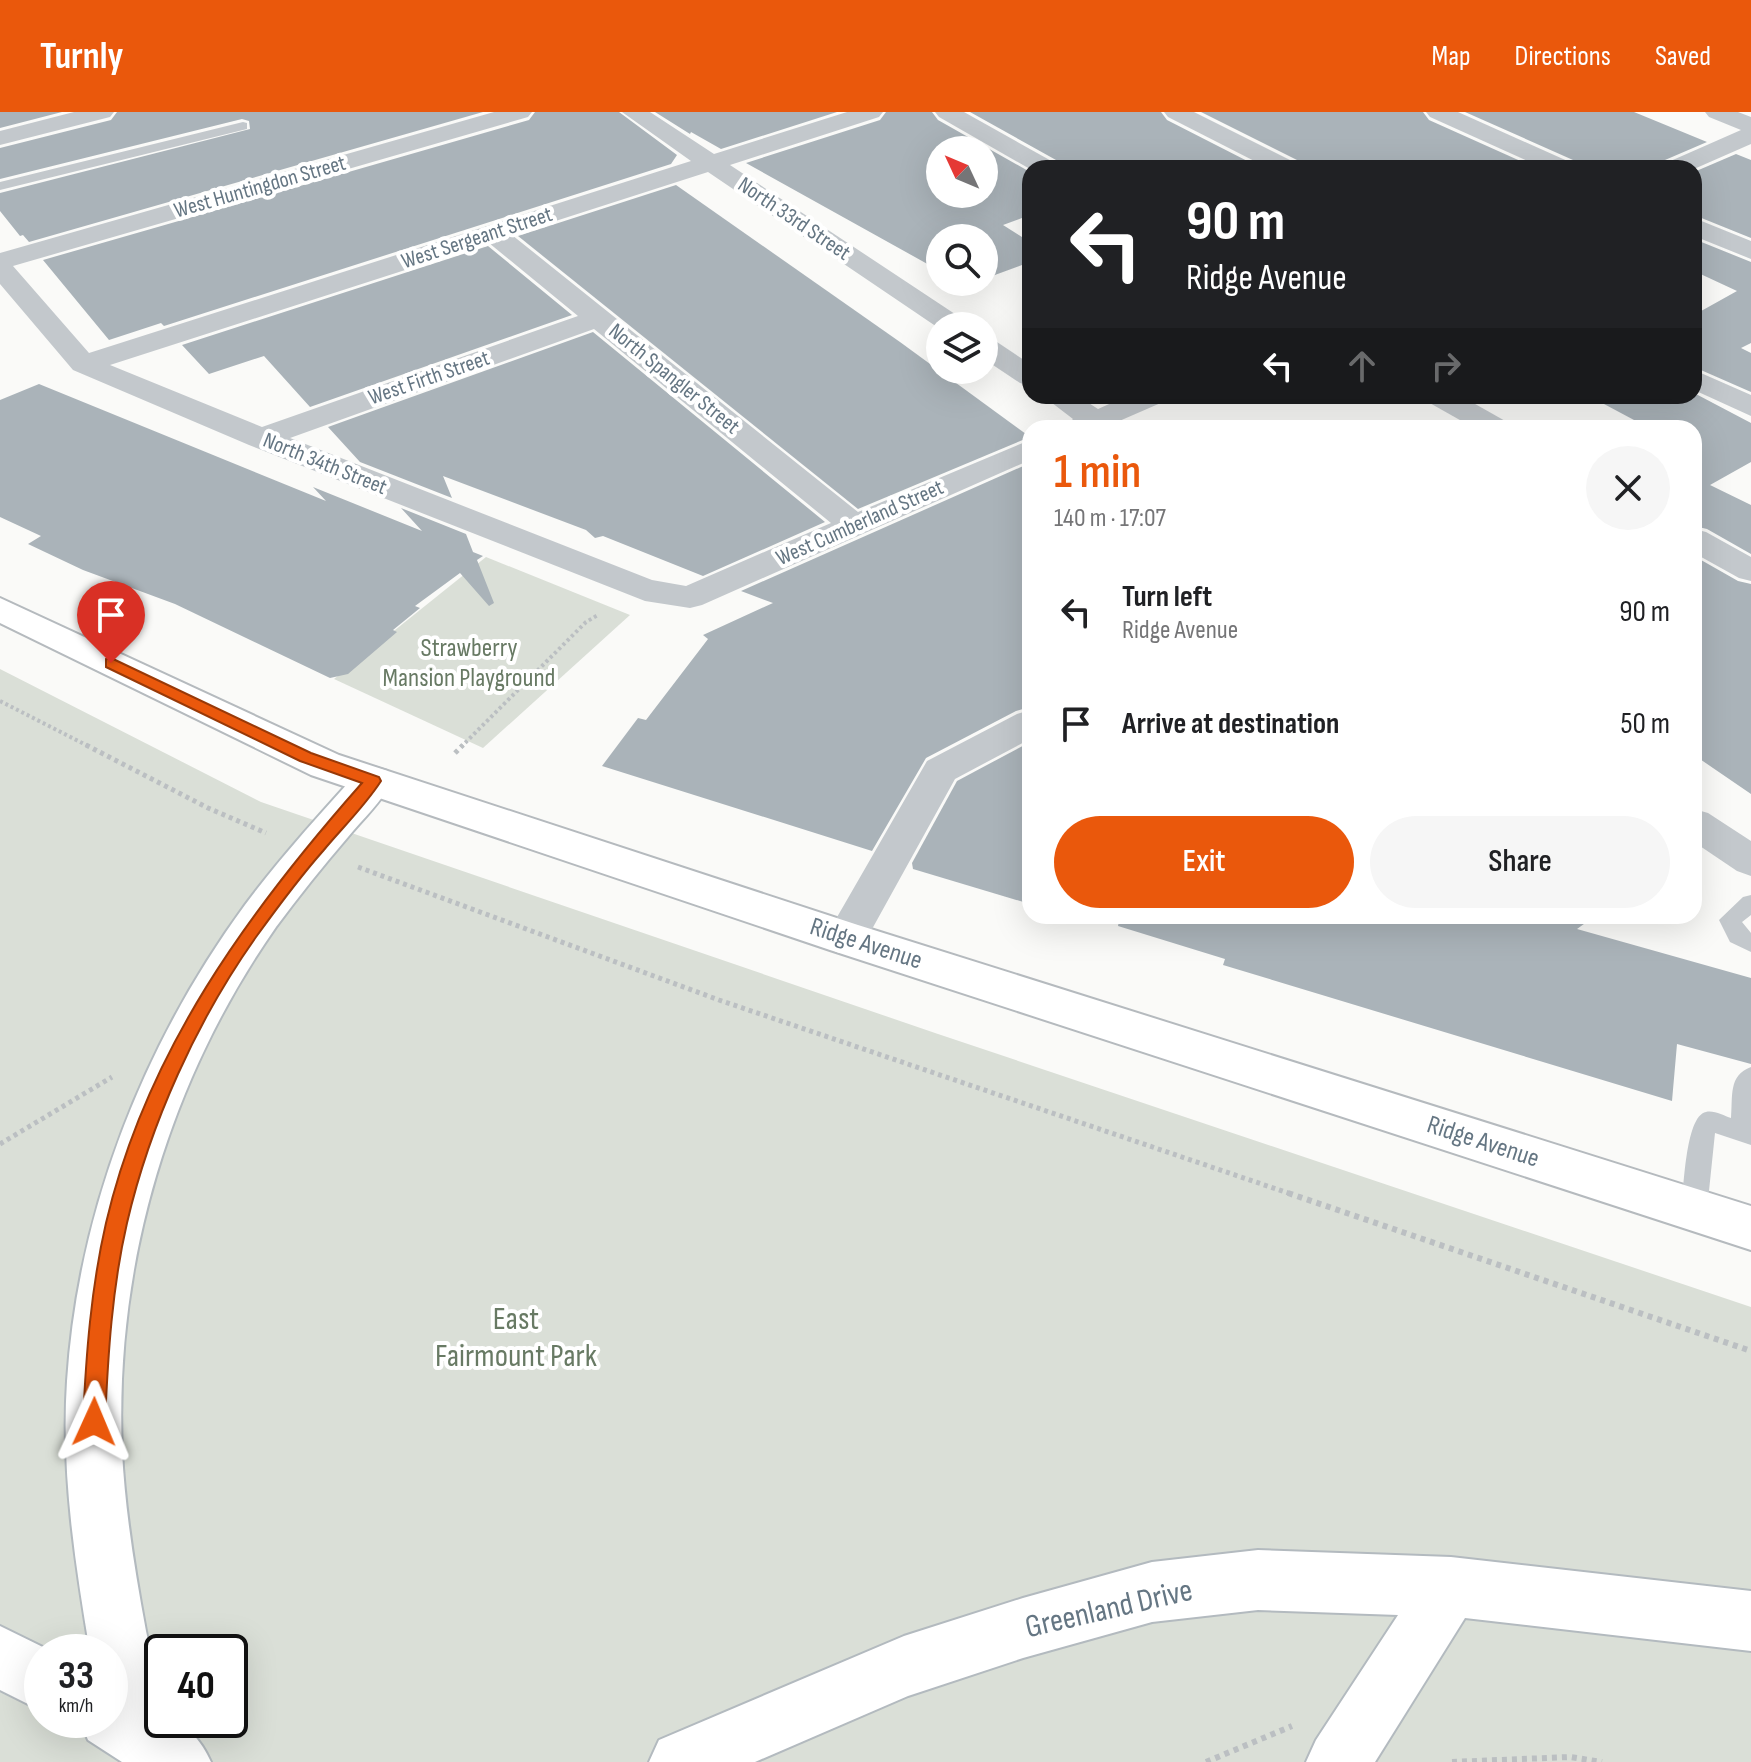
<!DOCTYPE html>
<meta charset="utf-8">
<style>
body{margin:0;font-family:"Sofia Sans Condensed",sans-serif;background:#f6f6f6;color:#202124;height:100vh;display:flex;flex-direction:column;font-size:30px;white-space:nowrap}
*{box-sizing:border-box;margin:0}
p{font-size:26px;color:#757577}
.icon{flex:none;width:44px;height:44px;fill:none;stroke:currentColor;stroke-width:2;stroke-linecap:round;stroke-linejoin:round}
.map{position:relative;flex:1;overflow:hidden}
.panel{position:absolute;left:1022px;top:308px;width:680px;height:504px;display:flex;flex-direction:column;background:#fff;border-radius:24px;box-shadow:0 8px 32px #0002}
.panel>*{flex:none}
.guide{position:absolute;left:1022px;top:48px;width:680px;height:244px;border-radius:24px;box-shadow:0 8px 32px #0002;background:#202124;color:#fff;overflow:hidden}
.needle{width:52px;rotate:314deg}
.fabs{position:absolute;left:926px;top:24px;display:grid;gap:16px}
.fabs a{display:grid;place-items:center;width:72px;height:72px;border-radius:50%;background:#fff;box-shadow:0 8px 32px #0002;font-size:40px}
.speed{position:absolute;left:24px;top:1522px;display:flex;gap:16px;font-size:40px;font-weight:700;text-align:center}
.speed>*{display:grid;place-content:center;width:104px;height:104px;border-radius:50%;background:#fff;box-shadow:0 8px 32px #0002;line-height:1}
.speed small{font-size:20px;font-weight:400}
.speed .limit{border:4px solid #111;border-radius:12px;background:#fff;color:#111}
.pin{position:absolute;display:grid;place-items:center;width:68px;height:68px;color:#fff;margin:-82px -34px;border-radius:50% 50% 50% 0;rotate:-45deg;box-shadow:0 0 8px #0007}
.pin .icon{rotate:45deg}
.me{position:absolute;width:88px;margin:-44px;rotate:1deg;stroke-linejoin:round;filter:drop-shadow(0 0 6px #0008)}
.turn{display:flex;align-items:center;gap:28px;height:168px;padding:0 32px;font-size:36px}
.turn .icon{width:104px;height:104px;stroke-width:2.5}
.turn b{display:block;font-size:56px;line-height:68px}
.lanes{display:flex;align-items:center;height:76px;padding:0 32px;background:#0003;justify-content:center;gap:40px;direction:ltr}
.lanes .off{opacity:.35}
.round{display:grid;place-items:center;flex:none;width:84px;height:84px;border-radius:42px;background:#f6f6f6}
.head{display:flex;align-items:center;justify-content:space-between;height:136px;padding:0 32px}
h1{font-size:48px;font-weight:600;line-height:60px;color:#ea580c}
.primary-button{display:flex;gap:16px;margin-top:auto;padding:16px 32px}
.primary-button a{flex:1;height:92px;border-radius:48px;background:#ea580c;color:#fff;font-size:32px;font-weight:600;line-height:92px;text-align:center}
.primary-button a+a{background:#f6f6f6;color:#202124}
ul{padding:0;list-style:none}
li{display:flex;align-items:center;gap:24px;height:112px;padding:0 32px}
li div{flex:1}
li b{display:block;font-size:30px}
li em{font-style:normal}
header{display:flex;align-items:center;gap:48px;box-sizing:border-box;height:112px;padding:0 40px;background:#ea580c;color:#fff}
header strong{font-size:38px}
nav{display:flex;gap:44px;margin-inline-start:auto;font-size:28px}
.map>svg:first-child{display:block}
</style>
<header>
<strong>Turnly</strong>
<nav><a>Map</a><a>Directions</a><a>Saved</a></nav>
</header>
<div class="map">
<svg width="1751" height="1650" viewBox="0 0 1751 1650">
<rect width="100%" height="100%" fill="#fafaf8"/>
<g fill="#dadfd7" fill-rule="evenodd">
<path d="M486,445L630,503L483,636L334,567Z"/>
<path d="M0,557L261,690L938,922L1751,1195V1650H0ZM42,1540H110V1608H42ZM162,1540H230V1608H162Z"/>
</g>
<g fill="#aab3b9" fill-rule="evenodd">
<path d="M0,0H62L0,16Z"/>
<path d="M117,0H483L29,130L23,123L20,124L0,99V81L250,17L249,9L242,7L0,67V36L111,8Z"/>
<path d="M535,0H619L677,43L671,52L164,214L161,211L109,228L43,148L529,8Z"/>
<path d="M655,0H837L721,37L691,20L690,22Z"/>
<path d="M886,0H932L938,8L1030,60V103L1003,113L1030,130V150L984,167V126H940V159L746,51L880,8ZM940,38H984V82H940Z"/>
<path d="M970,0H1161L1167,8L1261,56H1061L1056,48Z"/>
<path d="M1201,0H1423L1429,8L1536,56H1302L1297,48Z"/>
<path d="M1465,0H1634L1707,30L1665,48L1660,56H1578L1573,48Z"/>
<path d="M1736,42L1751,48V126L1694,103V60Z"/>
<path d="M676,73L900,230L1030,325L858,397L518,124Z"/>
<path d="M1694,127L1751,150V231L1741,236L1751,241V280L1694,255V203L1737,179L1694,159Z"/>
<path d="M488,134L572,203L310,295L264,244L209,262L182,233Z"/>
<path d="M593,220L825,410L703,464L603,424L595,426L586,418L443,364L452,386L360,350L328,315Z"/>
<path d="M39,272L326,389L313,375L422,419L401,396L466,422L473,440L483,444L477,448L494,491L489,494L460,461L415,494L420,496L393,518L397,520L348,562L330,566L175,492L83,458L28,432L41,424L0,405V288Z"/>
<path d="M1694,281L1751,311V350L1710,373L1751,393V442L1707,417L1694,414V316H1649L1589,284H1694Z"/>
<path d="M1030,351V595L1016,599L926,646L872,739L602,654L638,606L646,608L708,527L703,523L773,491L741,479Z"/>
<path d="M1694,444L1738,469L1751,472V682L1694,643Z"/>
<path d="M1030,630V792L913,757L912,751L957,669Z"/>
<path d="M1120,804H1595L1577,817L1751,866V952L1677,932L1672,989L1223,853L1225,847L1118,814Z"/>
</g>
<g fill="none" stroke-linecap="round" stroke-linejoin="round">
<g stroke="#b3babf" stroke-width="4">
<g id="secondary">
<path d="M373,655L387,659L393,669C381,690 363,707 348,725C323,754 299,784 276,815C169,968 114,1153 122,1339C125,1399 135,1460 146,1519C152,1548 162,1579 162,1608C186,1608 202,1630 211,1650H122L88,1628L80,1608H110V1540H90C75,1451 61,1360 67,1269C78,1098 144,931 245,793C280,746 320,702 359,659Z"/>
<path d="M1258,1438L1451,1445L1751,1479V1539L1465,1506L1375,1650H1306L1316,1628L1398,1503L1258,1498L1152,1510L1023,1546L908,1584L755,1650H649L659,1628L904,1524L1023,1486L1152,1450Z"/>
<path d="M0,1514L53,1540H42V1599L0,1578Z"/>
</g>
</g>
<g stroke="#b5babe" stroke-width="4">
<path id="primary" d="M0,486L339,643L858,813L1751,1094V1138L830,838L311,663L0,511Z"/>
</g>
<g stroke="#bbbfc2" stroke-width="4" stroke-dasharray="3 3" stroke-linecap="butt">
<path d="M0,589L90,635"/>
<path d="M461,635L586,510L598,503"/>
</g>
<g stroke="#bbbfc2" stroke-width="5" stroke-dasharray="4 4" stroke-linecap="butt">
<path d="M86,633L208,696L266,721"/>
<path d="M455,641L463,633"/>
<path d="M358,755L719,888L1294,1083"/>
<path d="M0,1032L112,965"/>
</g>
<g stroke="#bbbfc2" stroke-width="6" stroke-dasharray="5 5" stroke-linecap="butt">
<path d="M1288,1081L1751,1239"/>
<path d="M1206,1650L1292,1614"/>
<path d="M1452,1650L1570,1645L1602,1650"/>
</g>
<g fill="#c3c8cc" fill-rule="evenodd">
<path d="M243,10L247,11V17L0,78V70Z"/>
<path d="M1751,783V803L1742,810L1751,821V840L1730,830L1719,808L1743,785Z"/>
<path d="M1751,955V1033L1715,1021L1707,1098L1703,1106L1694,1109L1685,1106L1681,1098C1684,1079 1685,1004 1706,1000C1714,998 1724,1004 1731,1006C1733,985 1728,963 1751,955Z"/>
</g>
<g fill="#c3c8cc" fill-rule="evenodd">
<path d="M74,0H114L110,5L0,33V19Z"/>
<path d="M494,0H532L528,5L13,154L89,241L691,49L622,0H650L714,42L847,0H883L879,5L730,53L964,208L968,214H940V217L708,60L512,123L858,400L1030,328V348L702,493L690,496L645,489L249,333L73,258L0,172V141ZM489,131L578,204L262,315L110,253ZM594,217L831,411L686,474L652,468L290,326Z"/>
<path d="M935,0H964L1055,51L1058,56L1030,57L939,5Z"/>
<path d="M1164,0H1194L1296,51L1299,56H1268L1168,5Z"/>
<path d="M1426,0H1458L1572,51L1575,56H1543L1430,5Z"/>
<path d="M1705,0H1738L1751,5V32L1694,57L1663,56L1666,51L1741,18L1709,5Z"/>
<path d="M1694,106L1751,129V147L1694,124Z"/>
<path d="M984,225L994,228L1030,252V274L1020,271L984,247Z"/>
<path d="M1694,258L1751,283V304L1694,278Z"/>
<path d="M1043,284H1078L1098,297L1127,284H1167L1163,290L1117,310L1121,316H1064L1073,307Z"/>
<path d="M1424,284H1461L1507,310L1511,316H1474L1428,290Z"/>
<path d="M1694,417L1706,420L1751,445V469L1739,466L1694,441Z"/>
<path d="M1030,598V627L955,667L861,837L846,842L831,837L825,826L927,649L1017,602Z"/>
<path d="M1694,697L1708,701L1751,729V764L1737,759L1694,730Z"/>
</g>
<use href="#secondary" fill="#fff" fill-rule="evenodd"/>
<use href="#primary" fill="#fff" fill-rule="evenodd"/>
</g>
<path fill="#ea580c" stroke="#983908" stroke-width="2" d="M111,546L311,641L379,665L381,669C365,694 342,716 323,739C299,766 277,796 256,825C197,908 150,1012 127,1111C112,1176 108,1243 105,1310L102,1317L94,1321L86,1317L83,1310C86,1243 91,1176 106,1111C146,940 247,801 362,671L300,649L106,555V547Z"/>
<g text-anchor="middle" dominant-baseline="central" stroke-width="8" stroke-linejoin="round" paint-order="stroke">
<g font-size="22" fill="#657683" stroke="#fff">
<text transform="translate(260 75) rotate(-16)">West Huntingdon Street</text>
<text transform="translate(794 107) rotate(34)">North 33rd Street</text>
<text transform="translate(477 126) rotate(-18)">West Sergeant Street</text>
<text transform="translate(429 266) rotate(-19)">West Firth Street</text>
<text transform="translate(674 267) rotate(39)">North Spangler Street</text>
<text transform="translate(325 352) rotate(22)">North 34th Street</text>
<text transform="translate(860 411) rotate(-24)">West Cumberland Street</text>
</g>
<g font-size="26" fill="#687a64" stroke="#fff">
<text x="469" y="536">Strawberry<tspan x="469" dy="30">Mansion Playground</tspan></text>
</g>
<g font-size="26" fill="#657683" stroke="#fff">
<text transform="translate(866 832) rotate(18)">Ridge Avenue</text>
<text transform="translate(1483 1030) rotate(18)">Ridge Avenue</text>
</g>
<g font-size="32" fill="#687a64" stroke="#fff">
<text x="516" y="1207">East<tspan x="516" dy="37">Fairmount Park</tspan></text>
</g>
<g font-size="32" fill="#657683" stroke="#fff">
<text transform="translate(1109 1497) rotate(-13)">Greenland Drive</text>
</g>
</g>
</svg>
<div class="fabs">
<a><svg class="needle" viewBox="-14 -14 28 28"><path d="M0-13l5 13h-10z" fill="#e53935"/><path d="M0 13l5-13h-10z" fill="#757577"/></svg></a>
<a><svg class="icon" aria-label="search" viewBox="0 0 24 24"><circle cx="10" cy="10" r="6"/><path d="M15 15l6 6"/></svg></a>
<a><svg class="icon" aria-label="layers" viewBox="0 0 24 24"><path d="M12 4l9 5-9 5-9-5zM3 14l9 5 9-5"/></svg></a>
</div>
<div class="speed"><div>33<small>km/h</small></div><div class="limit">40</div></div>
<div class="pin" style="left:111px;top:551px;background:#d93025"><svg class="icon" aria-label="arrive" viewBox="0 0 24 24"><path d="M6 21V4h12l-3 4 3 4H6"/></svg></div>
<svg class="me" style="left:94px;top:1310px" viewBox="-20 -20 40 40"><path d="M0-17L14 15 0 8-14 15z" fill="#ea580c" stroke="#fff" stroke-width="4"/></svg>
<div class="guide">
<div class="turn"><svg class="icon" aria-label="left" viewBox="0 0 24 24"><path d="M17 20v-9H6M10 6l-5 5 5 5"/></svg><div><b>90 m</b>Ridge Avenue</div></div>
<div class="lanes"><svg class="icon" aria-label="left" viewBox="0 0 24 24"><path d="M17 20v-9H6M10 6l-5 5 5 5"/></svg><svg class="icon off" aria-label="ahead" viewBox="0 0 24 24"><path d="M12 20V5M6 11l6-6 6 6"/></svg><svg class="icon off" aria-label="right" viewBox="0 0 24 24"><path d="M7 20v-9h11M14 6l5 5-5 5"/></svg></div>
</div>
<section class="panel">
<div class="head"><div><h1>1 min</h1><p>140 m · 17:07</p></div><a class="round"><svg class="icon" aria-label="close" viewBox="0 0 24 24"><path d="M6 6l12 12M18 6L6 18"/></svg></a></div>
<ul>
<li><svg class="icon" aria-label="left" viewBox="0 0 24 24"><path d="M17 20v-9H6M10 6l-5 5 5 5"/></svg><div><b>Turn left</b><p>Ridge Avenue</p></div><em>90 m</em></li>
<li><svg class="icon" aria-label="arrive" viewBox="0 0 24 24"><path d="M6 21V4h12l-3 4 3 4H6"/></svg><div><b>Arrive at destination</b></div><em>50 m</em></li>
</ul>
<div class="primary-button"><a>Exit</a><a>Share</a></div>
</section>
</div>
